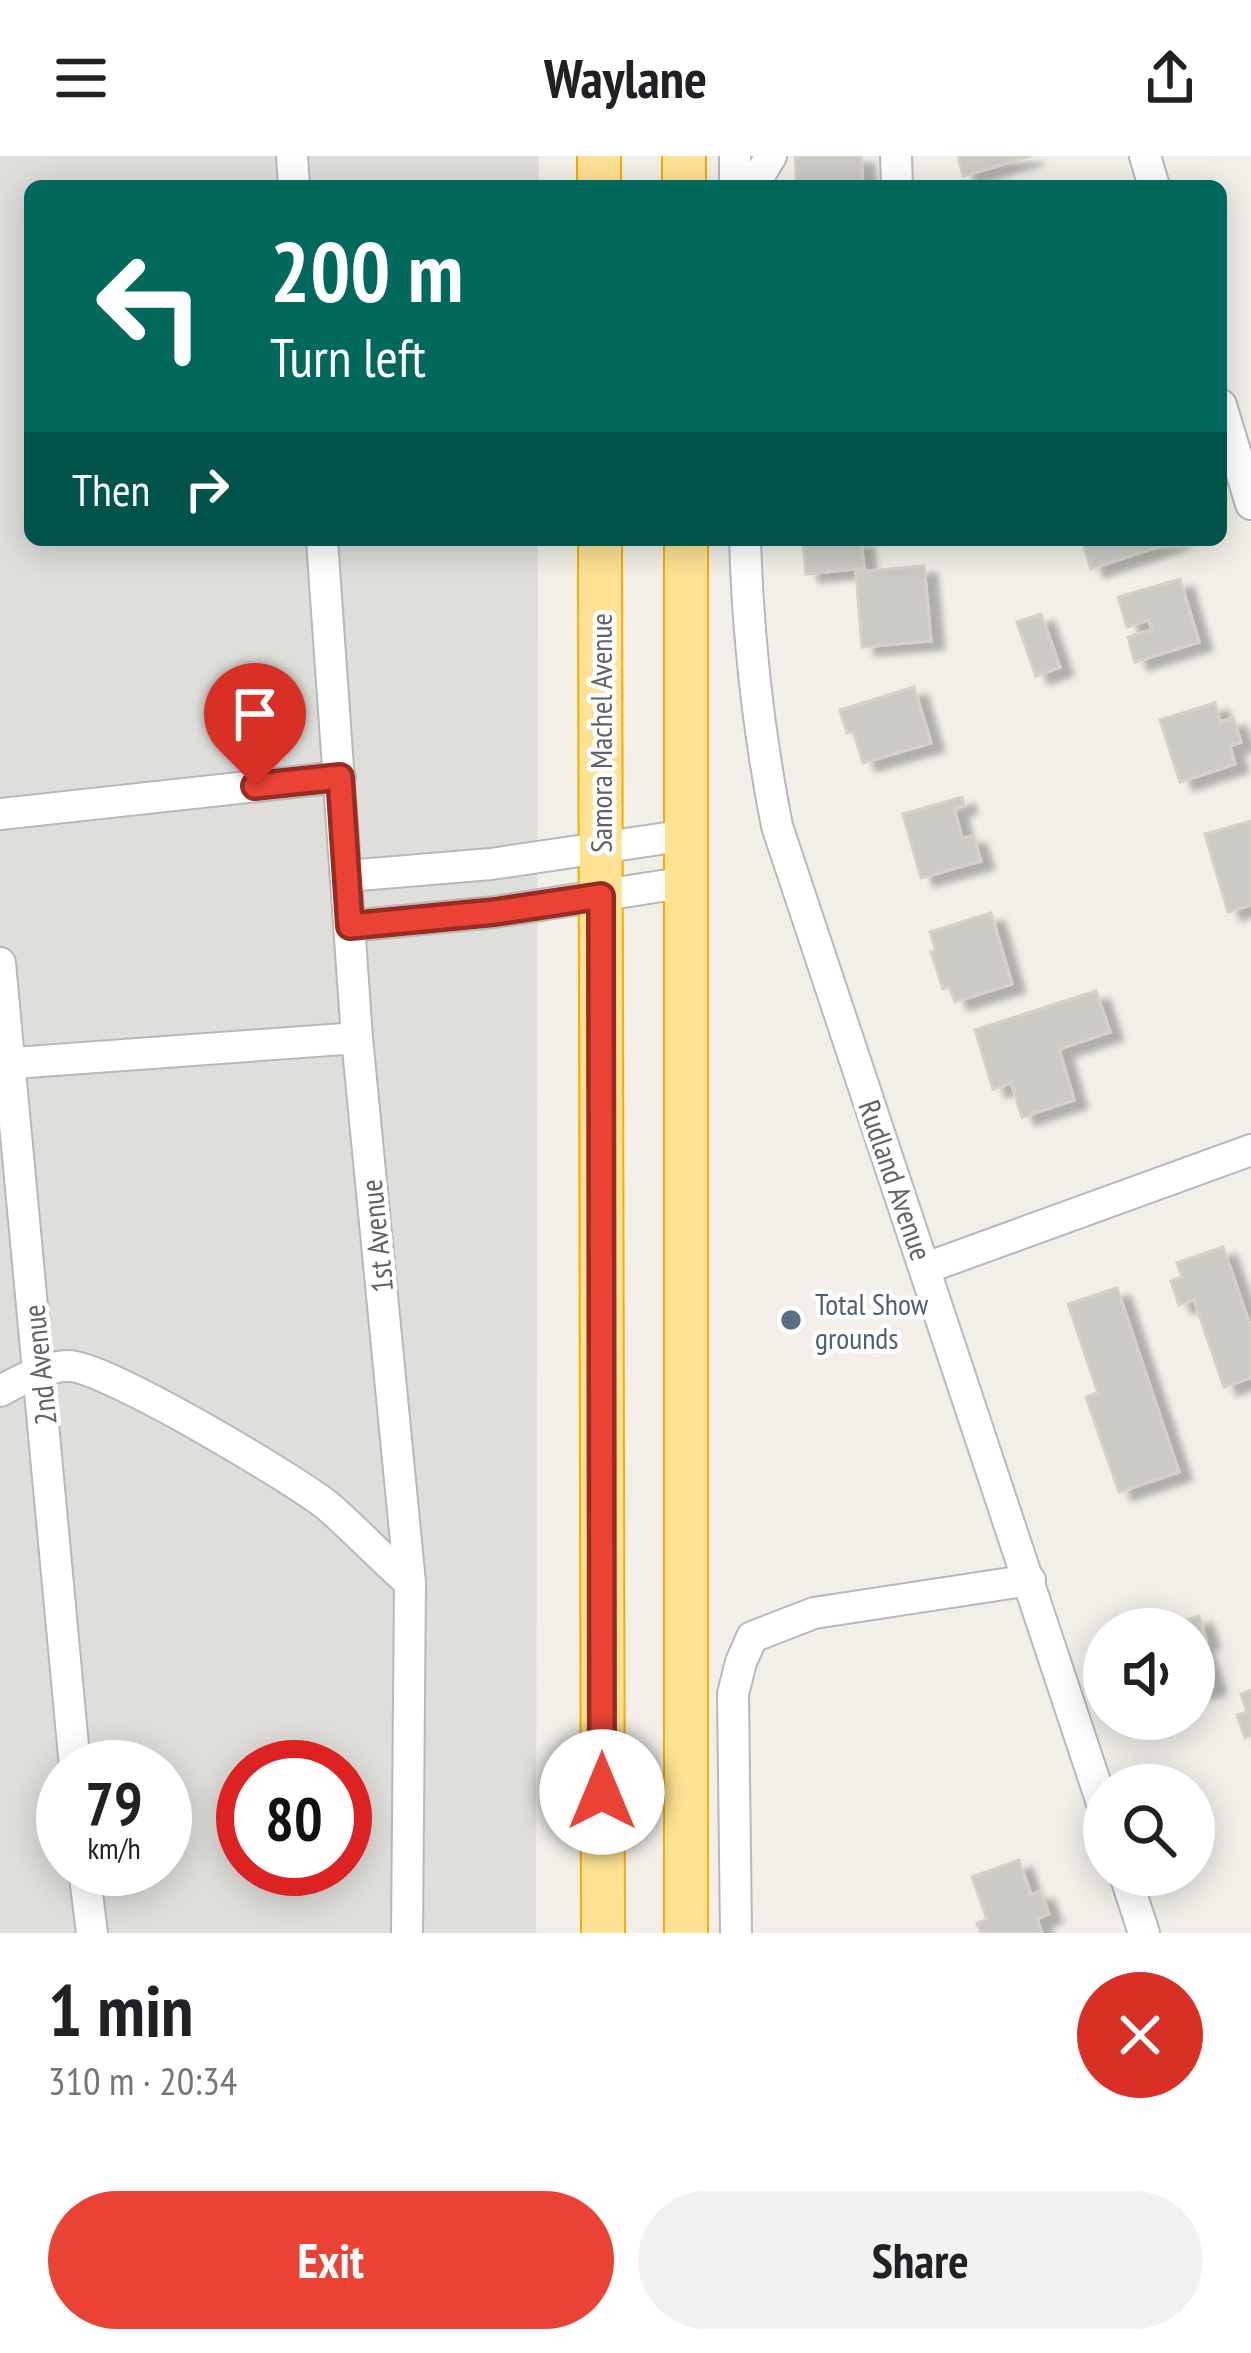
<!DOCTYPE html>
<meta charset="utf-8">
<style>
body{margin:0;font-family:"PT Sans Narrow",sans-serif;background:#f2f2f2;color:#202124;height:100vh;display:flex;flex-direction:column;font-size:45px;white-space:nowrap}
*{box-sizing:border-box;margin:0}
p{font-size:39px;color:#757577}
.icon{flex:none;width:66px;height:66px;fill:none;stroke:currentColor;stroke-width:2;stroke-linecap:round;stroke-linejoin:round}
.map{position:relative;height:1777px;overflow:hidden}
.drawer{display:flex;flex-direction:column;background:#fff;flex:1}
.drawer>*{flex:none}
.banner{position:absolute;left:24px;top:24px;width:1203px;height:366px;border-radius:18px;box-shadow:0 6px 30px #0003;background:#00695c;color:#fff;overflow:hidden}
.controls{position:absolute;left:1083px;top:1452px;display:grid;gap:24px}
.controls a{display:grid;place-items:center;width:132px;height:132px;border-radius:50%;background:#fff;box-shadow:0 6px 30px #0003;font-size:60px}
.speed{position:absolute;left:36px;top:1584px;display:flex;gap:24px;font-size:60px;font-weight:700;text-align:center}
.speed>*{display:grid;place-content:center;width:156px;height:156px;border-radius:50%;background:#fff;box-shadow:0 6px 30px #0003;line-height:1}
.speed small{font-size:30px;font-weight:400}
.speed .limit{border:18px solid #d22;background:#fff;color:#111}
.pin{position:absolute;display:grid;place-items:center;width:102px;height:102px;color:#fff;margin:-123px -51px;border-radius:50% 50% 50% 0;rotate:-45deg;box-shadow:0 0 12px #0007}
.pin .icon{rotate:45deg}
.me{position:absolute;width:132px;margin:-66px;rotate:0deg;stroke-linejoin:round;filter:drop-shadow(0 0 9px #0008)}
.turn{display:flex;align-items:center;gap:42px;height:252px;padding:0 48px;font-size:54px}
.turn .icon{width:156px;height:156px;stroke-width:2.5}
.turn b{display:block;font-size:84px;line-height:102px}
.then{display:flex;align-items:center;height:114px;padding:0 48px;background:#0003;gap:24px;font-size:45px}
.round{display:grid;place-items:center;flex:none;width:126px;height:126px;border-radius:63px;background:#f2f2f2}
.summary{display:flex;align-items:center;justify-content:space-between;height:204px;padding:0 48px}
h1{font-size:72px;font-weight:700;line-height:90px}
.cta{display:flex;gap:24px;margin-top:auto;padding:24px 48px}
.cta a{flex:1;height:138px;border-radius:72px;background:#ea4335;color:#fff;font-size:48px;font-weight:700;line-height:138px;text-align:center}
.cta a+a{background:#f2f2f2;color:#202124}
header{display:flex;justify-content:space-between;align-items:center;height:156px;padding:0 48px;background:#fff;font-size:54px;font-weight:700}
.map>svg:first-child{display:block}
</style>
<header><svg class="icon" aria-label="menu" viewBox="0 0 24 24"><path d="M4 6h16M4 12h16M4 18h16"/></svg>Waylane<svg class="icon" aria-label="share" viewBox="0 0 24 24"><path d="M12 15V3M7 8l5-5 5 5M5 13v7h14v-7"/></svg></header>
<div class="map">
<svg width="1251" height="1777" viewBox="0 0 1251 1777">
<defs>
<filter id="shadow"><feDropShadow dx="13" dy="8" stdDeviation="3" flood-color="#0004"/></filter>
</defs>
<rect width="100%" height="100%" fill="#f1efe8"/>
<path fill="#e0deda" fill-rule="evenodd" d="M0,0H539V30H30V384H538L536,1777H0ZM63,1611H165V1713H63ZM243,1611H345V1713H243Z"/>
<g fill="#cccac5" stroke="#d6d1c6" stroke-width="3" filter="url(#shadow)">
<path d="M795,0H861L863,30H797Z"/>
<path d="M958,0H1031L963,20Z"/>
<path d="M803,384H861L864,412L806,418Z"/>
<path d="M1082,384H1178L1091,413Z"/>
<path d="M924,410L931,485L862,491L856,416Z"/>
<path d="M1180,423L1199,486L1135,506L1128,481L1152,474L1149,464L1127,471L1118,441Z"/>
<path d="M1041,458L1060,511L1036,520L1017,466Z"/>
<path d="M914,531L931,587L863,607L853,575L847,577L840,554Z"/>
<path d="M1215,547L1220,566L1233,562L1241,586L1230,590L1235,608L1180,626L1160,564Z"/>
<path d="M962,641L964,649L954,652L962,682L973,680L981,705L921,722L903,658Z"/>
<path d="M1251,665V749L1228,756L1205,678Z"/>
<path d="M991,757L1012,828L955,846L950,831L943,833L931,796L936,795L930,776Z"/>
<path d="M1096,835L1110,876L1059,893L1074,944L1022,961L1011,927L993,933L975,874Z"/>
<path d="M1223,1091L1251,1172V1222L1224,1231L1194,1144L1179,1149L1171,1125L1182,1121L1177,1107Z"/>
<path d="M1117,1132L1179,1316L1119,1336L1086,1241L1098,1237L1068,1148Z"/>
<path d="M1199,1460L1206,1484L1199,1486L1213,1530L1194,1536V1473L1164,1472Z"/>
<path d="M1251,1534V1579L1245,1582L1237,1559L1247,1556L1241,1538Z"/>
<path d="M1019,1704L1031,1739L1040,1735L1049,1758L1037,1763L1042,1777H981L977,1767L987,1763L972,1721Z"/>
</g>
<g fill="none" stroke-linecap="round" stroke-linejoin="round">
<g stroke="#b5b8bc" stroke-width="34">
<g id="minor">
<path d="M292,0L294,30"/>
<path d="M735,0V30"/>
<path d="M896,0L897,30"/>
<path d="M1145,0L1154,30"/>
<path d="M753,30L771,0"/>
<path d="M1221,249L1251,348"/>
<path d="M322,384L357,882L410,1427L407,1777"/>
<path d="M745,384C748,481 758,574 777,670L1104,1653"/>
<path d="M0,658L340,621"/>
<path d="M347,720L491,708L687,679"/>
<path d="M350,770L495,756L687,726"/>
<path d="M0,807L75,1611"/>
<path d="M0,908L357,882"/>
<path d="M926,1112L1251,994"/>
<path d="M0,1235C22,1224 43,1210 69,1210C105,1210 296,1324 329,1351C357,1376 383,1403 410,1427"/>
<path d="M84,1713L92,1777"/>
<path d="M1125,1719L1144,1777"/>
<path d="M736,1777L733,1538L741,1506L752,1481L814,1457L1030,1424"/>
</g>
</g>
<g stroke="#f9ab00" stroke-width="46">
<g id="highway">
<path d="M599,0V30"/>
<path d="M684,0V30"/>
<path d="M600,384L603,1777"/>
<path d="M686,384V1777"/>
</g>
</g>
<use href="#minor" stroke="#fff" stroke-width="30"/>
<use href="#highway" stroke="#fde293" stroke-width="42"/>
</g>
<g fill="none" stroke-linecap="round" stroke-linejoin="round">
<g stroke="#982c22" stroke-width="30">
<path id="route" d="M255,630L340,621L350,770L495,756L601,740L602,1636"/>
</g>
<use href="#route" stroke="#ea4335" stroke-width="21"/>
</g>
<circle fill="#5c6f8a" stroke="#fff" stroke-width="4.5" cx="791" cy="1164" r="12"/>
<g text-anchor="middle" dominant-baseline="central" stroke-width="9" stroke-linejoin="round" paint-order="stroke">
<g font-size="30" fill="#5f6368" stroke="#fff">
<text transform="translate(600 577) rotate(-90)">Samora Machel Avenue</text>
<text transform="translate(896 1024) rotate(71)">Rudland Avenue</text>
<text transform="translate(376 1080) rotate(-96)">1st Avenue</text>
<text transform="translate(39 1209) rotate(-96)">2nd Avenue</text>
</g>
<g font-size="30" fill="#4e5e75" stroke="#fff" text-anchor="start">
<text x="815" y="1147">Total Show<tspan x="815" dy="34">grounds</tspan></text>
</g>
</g>
</svg>
<div class="controls">
<a><svg class="icon" aria-label="sound" viewBox="0 0 24 24"><path d="M4 9h4l5-4v14l-5-4H4zM17 9q2 3 0 6"/></svg></a>
<a><svg class="icon" aria-label="search" viewBox="0 0 24 24"><circle cx="10" cy="10" r="6"/><path d="M15 15l6 6"/></svg></a>
</div>
<div class="speed"><div>79<small>km/h</small></div><div class="limit">80</div></div>
<div class="pin" style="left:255px;top:630px;background:#d93025"><svg class="icon" aria-label="arrive" viewBox="0 0 24 24"><path d="M6 21V4h12l-3 4 3 4H6"/></svg></div>
<svg class="me" style="left:602px;top:1636px" viewBox="-20 -20 40 40"><circle r="19" fill="#fff"/><path d="M0-13L10 11 0 6-10 11z" fill="#ea4335"/></svg>
<div class="banner">
<div class="turn"><svg class="icon" aria-label="left" viewBox="0 0 24 24"><path d="M17 20v-9H6M10 6l-5 5 5 5"/></svg><div><b>200 m</b>Turn left</div></div>
<div class="then">Then<svg class="icon" aria-label="right" viewBox="0 0 24 24"><path d="M7 20v-9h11M14 6l5 5-5 5"/></svg></div>
</div>
</div>
<section class="drawer">
<div class="summary"><div><h1>1 min</h1><p>310 m · 20:34</p></div><a class="round" style="background:#d93025;color:#fff"><svg class="icon" aria-label="close" viewBox="0 0 24 24"><path d="M6 6l12 12M18 6L6 18"/></svg></a></div>
<div class="cta"><a>Exit</a><a>Share</a></div>
</section>
